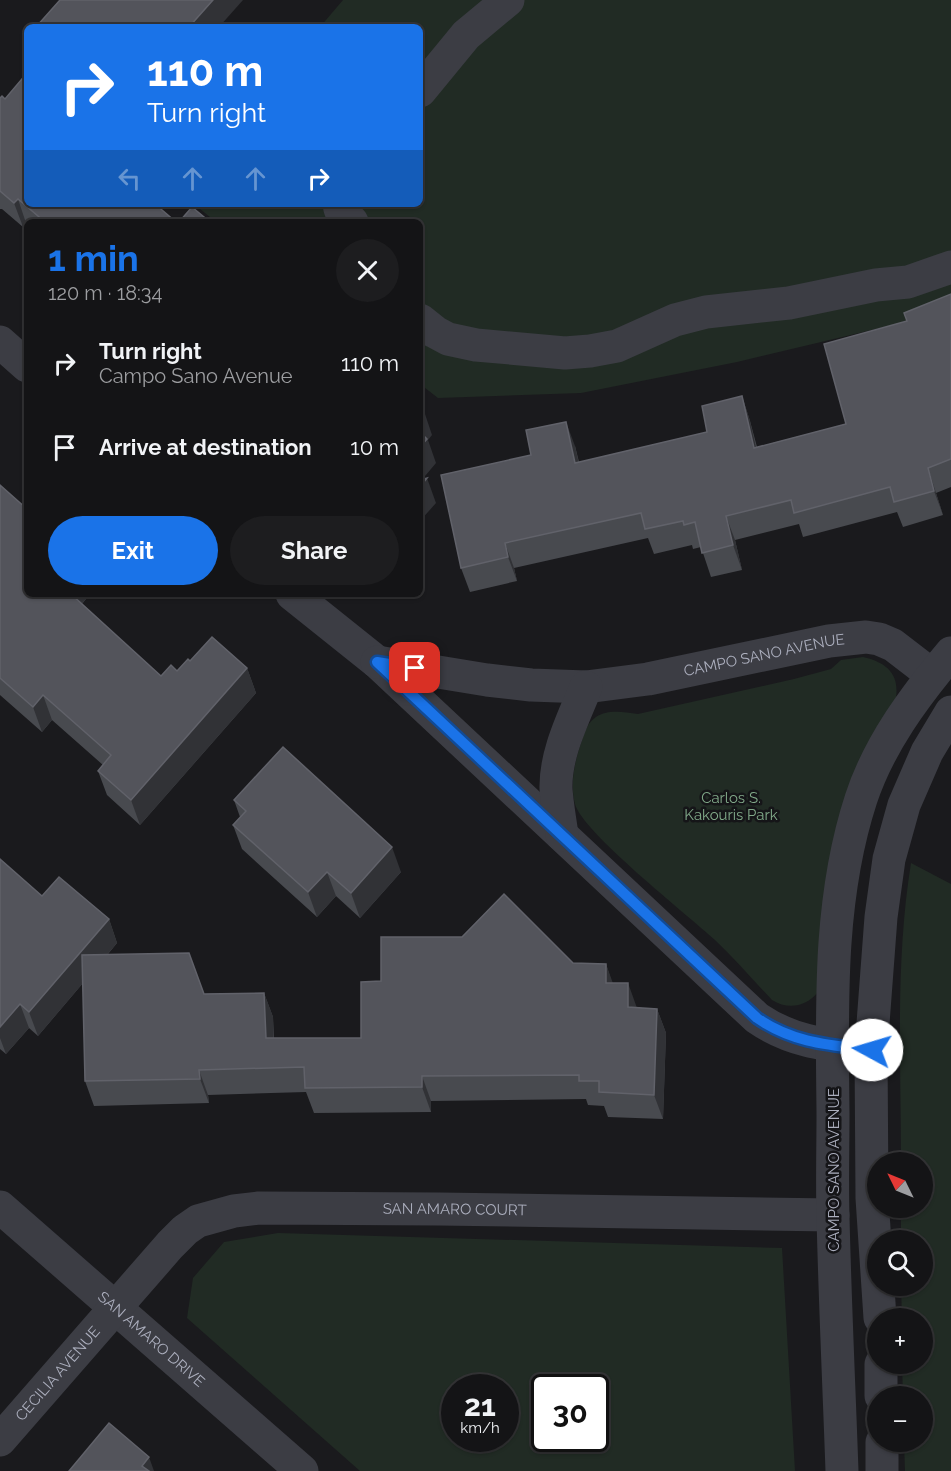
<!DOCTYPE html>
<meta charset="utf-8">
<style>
body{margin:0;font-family:Raleway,sans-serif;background:#1d1d1f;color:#f1f3f6;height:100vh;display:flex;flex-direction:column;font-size:22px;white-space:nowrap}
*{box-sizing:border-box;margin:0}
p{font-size:20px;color:#9d9ea1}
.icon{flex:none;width:33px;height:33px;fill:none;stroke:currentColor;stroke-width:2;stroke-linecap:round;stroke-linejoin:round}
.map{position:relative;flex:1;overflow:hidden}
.drawer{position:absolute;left:24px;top:219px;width:399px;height:378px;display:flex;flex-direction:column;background:#141416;border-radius:9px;box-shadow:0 2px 4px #0004,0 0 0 2px #333335}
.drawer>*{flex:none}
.hud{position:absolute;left:24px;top:24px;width:399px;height:183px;border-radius:9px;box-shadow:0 2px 4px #0004,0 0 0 2px #333335;background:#1a73e8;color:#fff;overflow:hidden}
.needle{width:39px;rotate:313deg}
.buttons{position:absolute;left:867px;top:1152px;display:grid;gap:12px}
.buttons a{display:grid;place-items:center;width:66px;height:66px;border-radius:50%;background:#141416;box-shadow:0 2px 4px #0004,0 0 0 2px #333335;font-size:30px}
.speed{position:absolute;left:441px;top:1374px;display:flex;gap:12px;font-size:30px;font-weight:700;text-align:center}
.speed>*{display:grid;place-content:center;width:78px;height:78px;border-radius:50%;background:#141416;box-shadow:0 2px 4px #0004,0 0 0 2px #333335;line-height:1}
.speed small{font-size:15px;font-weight:400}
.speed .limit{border:3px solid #111;border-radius:9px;background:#fff;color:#111}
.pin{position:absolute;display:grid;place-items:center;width:51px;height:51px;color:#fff;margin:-26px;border-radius:12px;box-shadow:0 3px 9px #0006}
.me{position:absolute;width:66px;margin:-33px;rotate:276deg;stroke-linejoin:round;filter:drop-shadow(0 0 4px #0008)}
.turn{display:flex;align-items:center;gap:21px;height:126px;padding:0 24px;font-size:27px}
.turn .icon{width:78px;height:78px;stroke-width:2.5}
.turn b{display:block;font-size:42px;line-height:51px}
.lanes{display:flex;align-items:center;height:57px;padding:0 24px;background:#0003;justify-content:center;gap:30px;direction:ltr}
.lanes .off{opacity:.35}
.round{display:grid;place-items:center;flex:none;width:63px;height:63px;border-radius:32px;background:#1d1d1f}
.overview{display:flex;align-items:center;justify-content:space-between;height:102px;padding:0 24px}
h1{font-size:36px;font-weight:700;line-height:45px;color:#1a73e8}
.cta{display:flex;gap:12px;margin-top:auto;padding:12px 24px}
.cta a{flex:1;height:69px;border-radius:36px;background:#1a73e8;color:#fff;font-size:24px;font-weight:700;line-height:69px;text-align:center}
.cta a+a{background:#1d1d1f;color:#f1f3f6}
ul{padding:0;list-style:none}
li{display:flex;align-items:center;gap:18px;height:84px;padding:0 24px}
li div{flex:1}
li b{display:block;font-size:22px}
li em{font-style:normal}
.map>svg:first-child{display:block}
</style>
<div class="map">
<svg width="951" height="1471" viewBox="0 0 951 1471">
<rect width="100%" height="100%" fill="#1a1a1d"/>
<g fill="#212b24" fill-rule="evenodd">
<path d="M343,0H951V304L897,324L737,362L581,393L438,398L420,384V222H216L194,204H420V27H320Z"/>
<path d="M863,657C889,663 901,676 895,703L818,992C806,1007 788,1010 772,1000C753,980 735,959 715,940C688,915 582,832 575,804C569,781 576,758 583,737C592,708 613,710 638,714L794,679L831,669L841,660Z"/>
<path d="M911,863L951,884V1471H905L904,1442H922V1396H903L902,1364H922V1318H902L901,1286H922V1240H901V1208H922V1162H901C901,1063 895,962 911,863Z"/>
<path d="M278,1233L782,1248L795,1471H360L187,1318L193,1278L224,1242ZM454,1388H506V1438H454ZM544,1388H596V1438H544Z"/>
</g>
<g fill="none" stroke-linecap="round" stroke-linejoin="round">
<g stroke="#3c3d44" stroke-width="33">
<path d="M420,91L466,35L508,0"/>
<path d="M339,204L340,209L352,222"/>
<path d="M420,320L435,332L448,339L476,345L565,353L590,351L617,346L675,320L706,312L789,303L876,285L908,282L951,267"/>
<path d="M0,342L27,366"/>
<path d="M292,594L377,662L757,1018C793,1043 829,1045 871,1050"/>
<path id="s1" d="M377,662L487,680L531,685L586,687L648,679L829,641L866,637L879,639L893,645L932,675"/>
<path d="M562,835C560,820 557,804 556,789C555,754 573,719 586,687"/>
<path id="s2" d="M0,1207L302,1471"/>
<path d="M880,1318L872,1198L871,1050L881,917L889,859L904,805L927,752L951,712"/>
<path d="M881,1364V1396"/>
<path id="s3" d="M0,1440L170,1245L185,1230L198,1221L234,1211L259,1208L439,1209L833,1215"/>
<path d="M882,1442V1471"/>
<path d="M842,1471C839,1386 835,1302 833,1217C832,1183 833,1148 833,1113C832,1008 828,900 861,799C879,744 915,696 951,653"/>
</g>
</g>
<g fill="#484a4f">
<path d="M0,98L5,99L27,204L176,222H27V224L26,223L23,227L2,209H0Z"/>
<path d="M951,294V487L936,493L943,515L903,527L897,512L803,537L799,524L735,540L742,570L711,577L701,547L693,549L692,545L654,554L648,538L514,568L517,581L470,592L461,568L575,446L579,462L707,432L742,396L750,421L757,447L846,424L907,321Z"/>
<path d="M0,485L90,594L82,604L161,676L177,671L190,661L247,668L256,693L140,825L107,795L98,771L103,765L52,720L42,732L0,695Z"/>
<path d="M234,800L401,872L360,918L336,896L317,917L242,849L233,825L240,817Z"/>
<path d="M0,859L42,896L109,919L117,943L108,954L204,994L264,993L273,1017L274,1038H361L381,981L573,963L606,964L612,983L637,1008L657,1009L666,1033L663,1119L608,1117L604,1106L588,1105L586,1099L431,1101V1112L314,1113L306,1092L208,1095L209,1103L94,1106L85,1081L83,983L38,1036L29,1028L6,1054L0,1049Z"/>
</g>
<g fill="#313236">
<path d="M213,0H243L219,27H189Z"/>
<path d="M18,199L26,223L23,227L14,203Z"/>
<path d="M742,396L750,421L762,473L754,448Z"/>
<path d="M424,411L432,435L428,440L436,463L420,482V415Z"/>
<path d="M566,422L575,446L584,487L575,463Z"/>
<path d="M928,468L936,493L943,515L934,491Z"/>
<path d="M427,478L436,503L420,521V487Z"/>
<path d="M726,516L735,540L742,570L733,545Z"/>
<path d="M505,543L514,568L517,581L508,557Z"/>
<path d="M67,594H90L74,613Z"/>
<path d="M247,668L256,693L140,825L131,800Z"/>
<path d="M43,695L52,720L42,732L33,707Z"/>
<path d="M392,847L401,872L360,918L351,893Z"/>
<path d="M327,872L336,896L317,917L308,892Z"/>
<path d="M109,919L117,943L38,1036L29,1012Z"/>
<path d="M606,964L615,989L606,983Z"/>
<path d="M628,983L637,1008L628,1007Z"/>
<path d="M264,993L273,1017L274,1062L266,1038Z"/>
<path d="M20,1004L29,1028L6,1054L0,1038V1027Z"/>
<path d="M657,1009L666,1033L663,1119L654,1095Z"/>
<path d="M199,1070L208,1095L209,1103L200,1079Z"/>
<path d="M422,1076L431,1101V1112L422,1087Z"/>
<path d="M149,1457L154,1471H144L142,1466Z"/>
</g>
<g fill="#53545b" stroke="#61626a" stroke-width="1.5">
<path d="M60,0H213L189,27H36Z"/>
<path d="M27,73V204H155L176,222H45L18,199L14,203L0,191V98L2,96L5,99Z"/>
<path d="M192,207L210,222H179Z"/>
<path d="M951,294V459L928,468L934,491L894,502L890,487L794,513L791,500L726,516L733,545L702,553L695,522L684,525L683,521L645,529L641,513L505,543L508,557L461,568L441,475L531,455L526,430L566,422L575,463L707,432L702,406L742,396L754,448L846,424L824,344L907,321L904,313Z"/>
<path d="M420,408L424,411L420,415Z"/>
<path d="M420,432L427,439L420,447Z"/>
<path d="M427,478L420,487V480Z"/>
<path d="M0,485L27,509V594H71L161,676L171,665L177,671L188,659L190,661L212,637L247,668L131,800L98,771L111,755L43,695L33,707L0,678Z"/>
<path d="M283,747L392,847L351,893L327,872L308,892L233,825L246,811L234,800Z"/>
<path d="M0,859L42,896L59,877L109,919L29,1012L20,1004L0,1027Z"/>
<path d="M504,894L573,963L606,964V983H628V1007L657,1009L654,1095L599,1092V1081H579V1075L422,1076V1087L305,1088L304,1067L199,1070L200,1079L85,1081L82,955L189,953L204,994L264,993L266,1038H361V982L381,981V937H462Z"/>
<path d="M109,1423L149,1457L142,1466L149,1471H69Z"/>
</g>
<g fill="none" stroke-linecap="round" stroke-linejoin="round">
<g stroke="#114b97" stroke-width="15">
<path id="route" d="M415,668L377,662L757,1018C793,1043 829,1045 872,1050"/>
</g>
<use href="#route" stroke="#1a73e8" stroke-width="10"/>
</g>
<g text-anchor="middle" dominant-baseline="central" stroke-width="5" stroke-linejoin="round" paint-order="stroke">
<g font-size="15" fill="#abaebd" stroke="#151518">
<text stroke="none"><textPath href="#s1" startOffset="392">CAMPO SANO AVENUE</textPath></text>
<text transform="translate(834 1170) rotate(-90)">CAMPO SANO AVENUE</text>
<text stroke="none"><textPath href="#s3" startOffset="554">SAN AMARO COURT</textPath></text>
<text stroke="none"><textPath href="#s2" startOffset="201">SAN AMARO DRIVE</textPath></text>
<text stroke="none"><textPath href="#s3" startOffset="88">CECILIA AVENUE</textPath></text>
</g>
<g font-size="15" fill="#81a989" stroke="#151518">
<text x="731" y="798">Carlos S.<tspan x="731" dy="17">Kakouris Park</tspan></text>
</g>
</g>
</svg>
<div class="buttons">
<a><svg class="needle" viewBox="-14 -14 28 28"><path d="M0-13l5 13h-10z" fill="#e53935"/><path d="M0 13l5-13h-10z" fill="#9d9ea1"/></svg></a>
<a><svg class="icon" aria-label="search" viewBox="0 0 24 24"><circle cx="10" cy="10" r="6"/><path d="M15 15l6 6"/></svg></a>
<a>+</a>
<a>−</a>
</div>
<div class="speed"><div>21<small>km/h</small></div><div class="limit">30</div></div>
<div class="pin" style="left:415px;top:668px;background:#d93025"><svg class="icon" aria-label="arrive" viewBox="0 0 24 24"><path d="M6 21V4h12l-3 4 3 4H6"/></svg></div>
<svg class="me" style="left:872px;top:1050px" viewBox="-20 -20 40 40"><circle r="19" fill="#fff"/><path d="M0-13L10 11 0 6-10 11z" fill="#1a73e8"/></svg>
<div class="hud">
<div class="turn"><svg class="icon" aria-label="right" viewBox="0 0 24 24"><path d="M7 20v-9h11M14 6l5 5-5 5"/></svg><div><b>110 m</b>Turn right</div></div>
<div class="lanes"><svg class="icon off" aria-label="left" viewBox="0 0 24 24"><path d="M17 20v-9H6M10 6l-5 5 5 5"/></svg><svg class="icon off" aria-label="ahead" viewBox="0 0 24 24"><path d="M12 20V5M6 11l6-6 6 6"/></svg><svg class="icon off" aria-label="ahead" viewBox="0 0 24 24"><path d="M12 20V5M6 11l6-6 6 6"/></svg><svg class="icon" aria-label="right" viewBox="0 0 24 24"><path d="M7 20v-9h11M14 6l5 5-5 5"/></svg></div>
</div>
<section class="drawer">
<div class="overview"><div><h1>1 min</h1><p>120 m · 18:34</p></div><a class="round"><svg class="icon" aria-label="close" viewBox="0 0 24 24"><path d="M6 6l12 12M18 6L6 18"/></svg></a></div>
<ul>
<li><svg class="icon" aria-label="right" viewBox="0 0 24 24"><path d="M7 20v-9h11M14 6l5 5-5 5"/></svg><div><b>Turn right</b><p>Campo Sano Avenue</p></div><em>110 m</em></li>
<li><svg class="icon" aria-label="arrive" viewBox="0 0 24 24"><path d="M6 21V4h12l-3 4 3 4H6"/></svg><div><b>Arrive at destination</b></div><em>10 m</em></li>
</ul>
<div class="cta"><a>Exit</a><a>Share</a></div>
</section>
</div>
